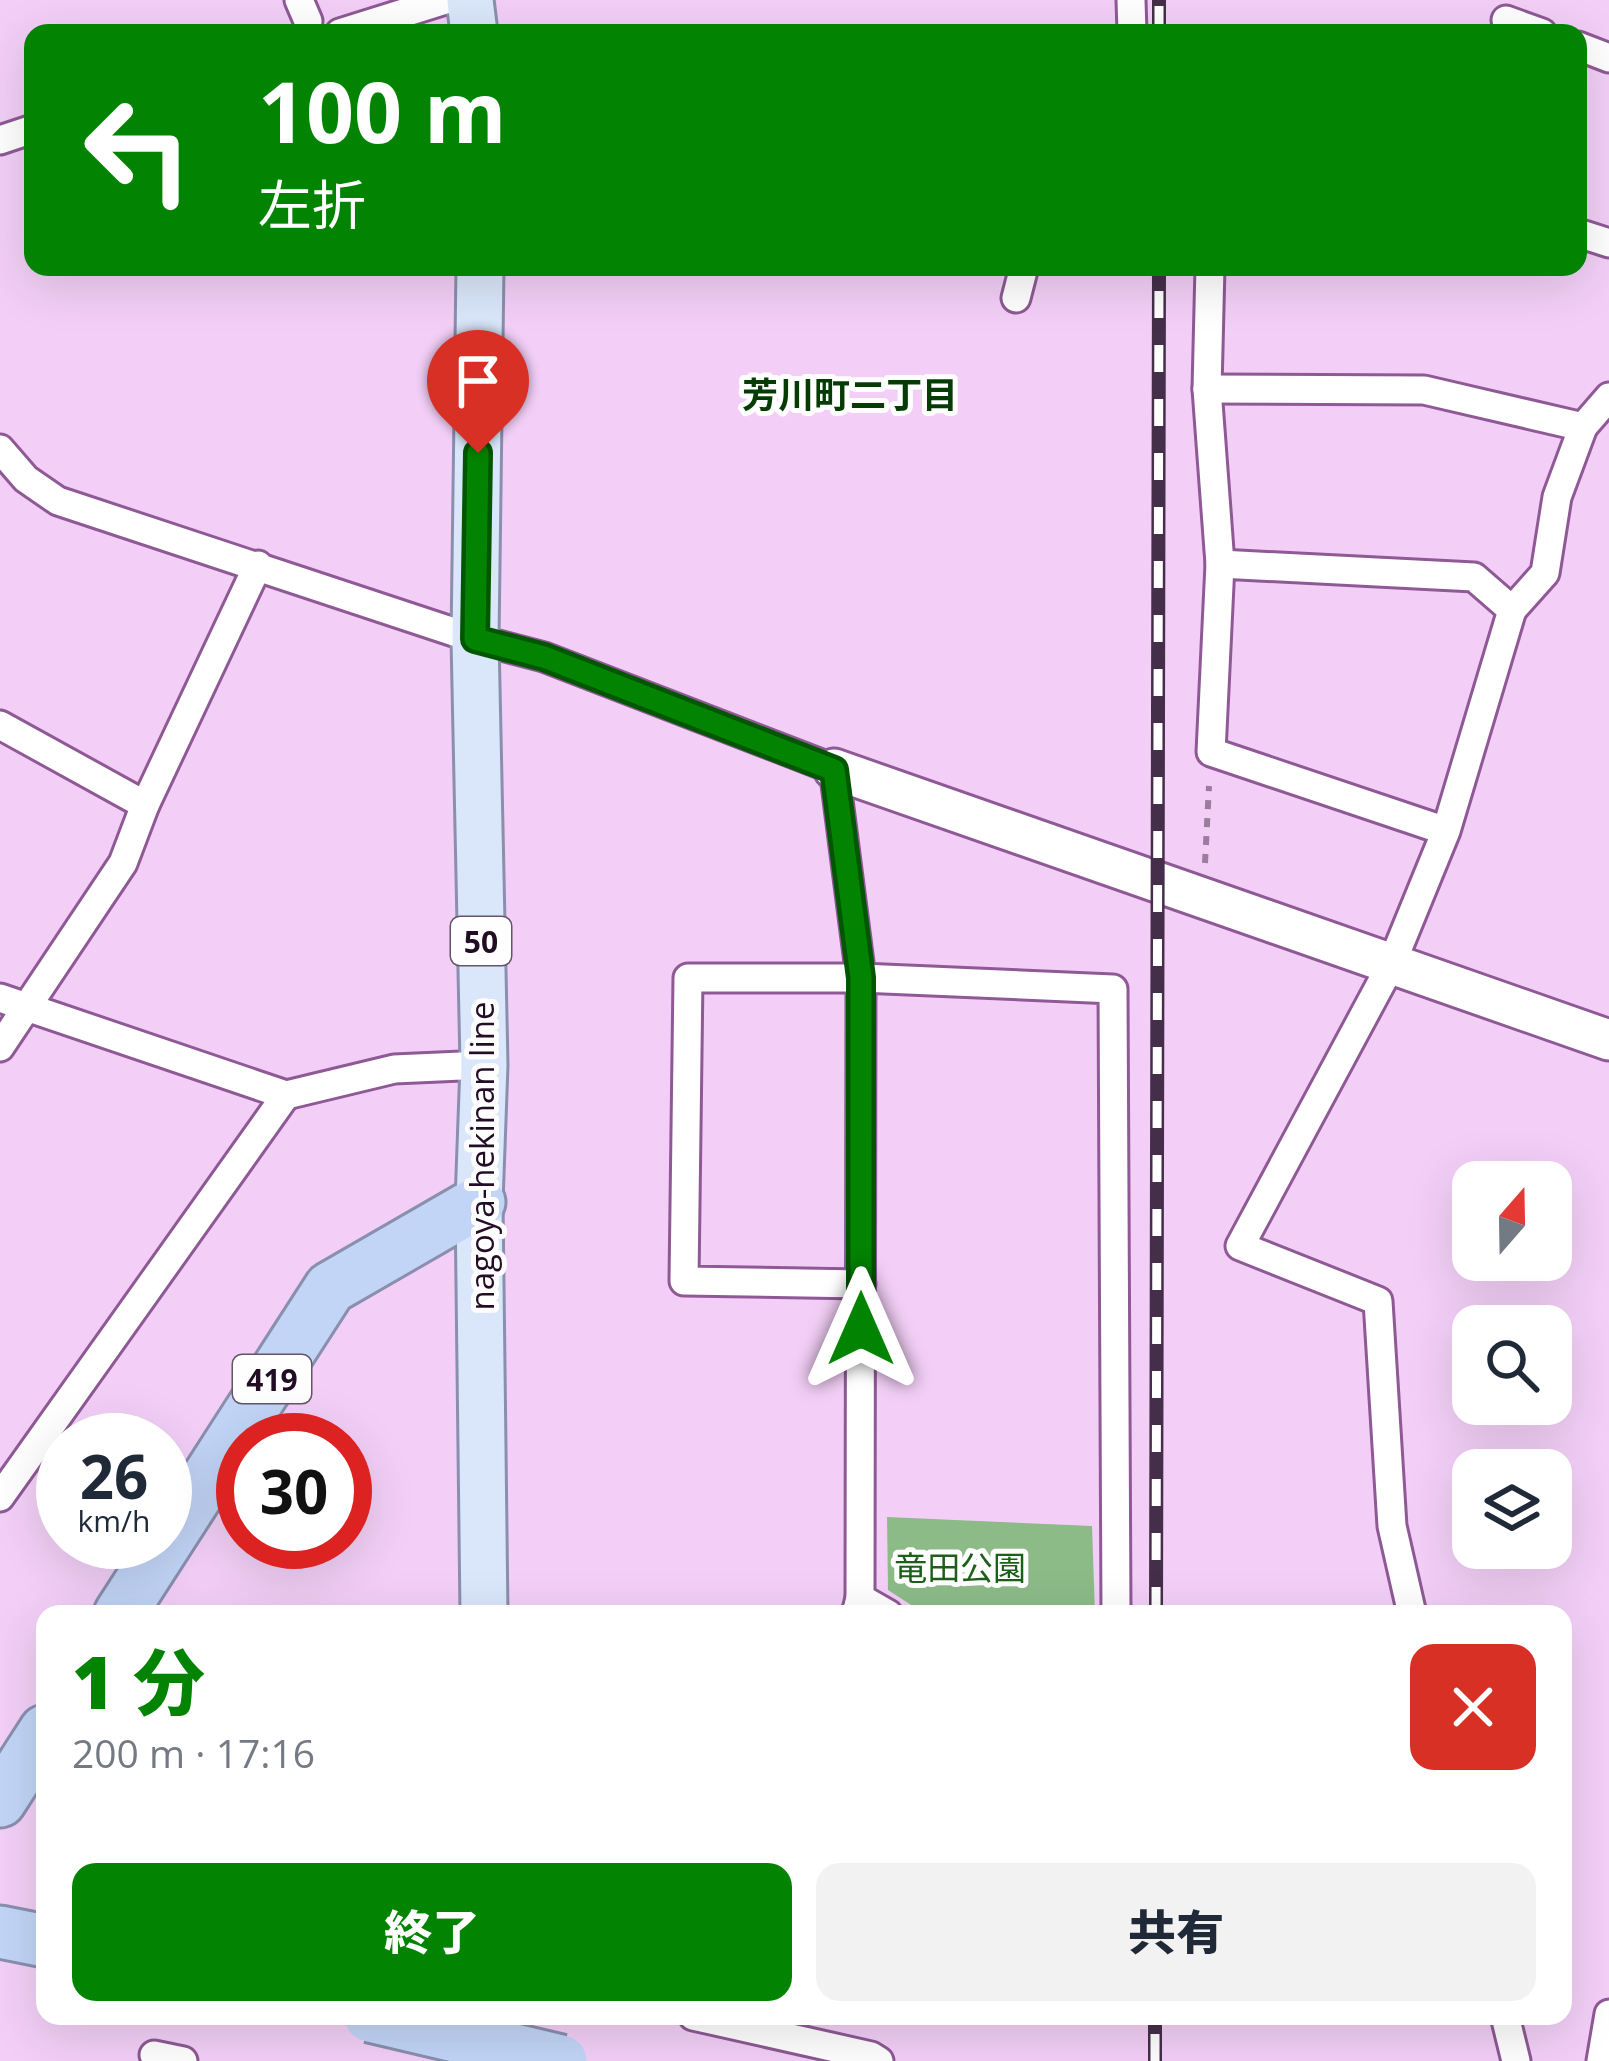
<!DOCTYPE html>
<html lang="ja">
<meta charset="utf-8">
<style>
body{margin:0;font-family:"Open Sans","Noto Sans JP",sans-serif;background:#f2f2f3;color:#1f2937;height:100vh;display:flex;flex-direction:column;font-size:45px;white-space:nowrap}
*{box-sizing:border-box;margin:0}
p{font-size:39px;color:#747a83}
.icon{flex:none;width:66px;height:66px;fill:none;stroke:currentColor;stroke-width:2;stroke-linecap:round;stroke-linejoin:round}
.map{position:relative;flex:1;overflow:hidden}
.sheet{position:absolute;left:36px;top:1605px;width:1536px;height:420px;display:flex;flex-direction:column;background:#fff;border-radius:24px;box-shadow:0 12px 48px #0002}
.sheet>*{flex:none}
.hud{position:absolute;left:24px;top:24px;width:1563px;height:252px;border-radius:24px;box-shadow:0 12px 48px #0002;background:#028402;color:#fff;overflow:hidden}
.needle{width:78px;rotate:20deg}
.tools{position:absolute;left:1452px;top:1161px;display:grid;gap:24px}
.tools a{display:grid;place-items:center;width:120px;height:120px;border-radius:24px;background:#fff;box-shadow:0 12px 48px #0002;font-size:60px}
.speed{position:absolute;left:36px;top:1413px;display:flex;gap:24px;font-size:60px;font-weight:700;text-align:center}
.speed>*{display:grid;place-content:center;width:156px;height:156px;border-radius:50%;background:#fff;box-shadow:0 12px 48px #0002;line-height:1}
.speed small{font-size:30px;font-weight:400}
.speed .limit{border:18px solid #d22;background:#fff;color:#111}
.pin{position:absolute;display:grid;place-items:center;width:102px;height:102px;color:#fff;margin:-123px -51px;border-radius:50% 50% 50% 0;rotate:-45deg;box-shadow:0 0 12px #0007}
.pin .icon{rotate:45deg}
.me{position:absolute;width:132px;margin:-66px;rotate:0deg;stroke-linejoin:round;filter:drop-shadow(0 0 9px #0008)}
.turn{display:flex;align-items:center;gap:42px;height:252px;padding:0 36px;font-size:54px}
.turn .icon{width:156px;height:156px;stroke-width:2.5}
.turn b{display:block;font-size:84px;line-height:102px}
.round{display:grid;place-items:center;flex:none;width:126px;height:126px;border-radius:24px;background:#f2f2f3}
.headline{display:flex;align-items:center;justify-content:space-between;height:204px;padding:0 36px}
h1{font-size:72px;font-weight:800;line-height:90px;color:#028402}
.action{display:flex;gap:24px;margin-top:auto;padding:24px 36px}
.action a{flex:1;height:138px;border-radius:24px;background:#028402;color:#fff;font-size:48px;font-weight:800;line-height:138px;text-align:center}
.action a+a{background:#f2f2f3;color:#1f2937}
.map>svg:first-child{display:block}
</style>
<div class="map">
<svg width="1609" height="2061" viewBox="0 0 1609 2061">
<rect width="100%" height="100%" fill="#f3cff7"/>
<path fill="#8cbb88" d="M887,1517L1092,1526L1095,1614H925L888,1590Z"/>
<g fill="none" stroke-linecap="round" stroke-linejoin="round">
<g stroke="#8e5995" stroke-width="33">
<g id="street">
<path d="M299,0L308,21"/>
<path d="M1131,0L1132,33"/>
<path d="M1506,20L1542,33"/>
<path d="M340,33L445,0"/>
<path d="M1578,46L1609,58"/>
<path d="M0,140L33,129"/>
<path d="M1578,233L1609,243"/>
<path d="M1210,267L1207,389L1220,564"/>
<path d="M1016,298L1024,267"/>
<path d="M1207,389L1424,390L1583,427L1609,397"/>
<path d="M0,449L26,479L58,501L475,639L544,657L834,769L861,978H688L684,1281L861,1284"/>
<path d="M1512,610L1545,573L1557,497L1583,427"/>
<path d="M0,725L145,805"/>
<path d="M0,998L286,1095L394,1069L484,1065"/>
<path d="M0,1047L123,863L145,805L258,565"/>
<path d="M0,1497L286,1095"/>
<path d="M860,1598L888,1614"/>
<path d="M856,1614L860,1598L861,978L1113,989L1116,1614"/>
<path d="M1412,1614L1392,1526L1378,1301L1240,1246L1392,963L1446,831L1512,610L1474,577L1220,564L1211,752L1446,831"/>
<path d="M693,2016L871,2056L879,2061"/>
<path d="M1505,2016L1516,2061"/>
<path d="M154,2055L183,2061"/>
<path d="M1601,2061L1609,2014"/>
</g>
</g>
<g stroke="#8e5995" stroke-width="45">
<path id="secondary" d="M834,769L1609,1040"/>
</g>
<g stroke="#8a8fae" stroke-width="51">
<g id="primary">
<path d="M470,0L474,33"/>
<path d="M480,267L475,639L484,1065L479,1202L484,1614"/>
</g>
</g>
<g stroke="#8a8fae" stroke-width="57">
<g id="highway">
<path d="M120,1614L330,1288L479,1202"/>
<path d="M0,1801L45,1731"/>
<path d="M0,1932L45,1941"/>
</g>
</g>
<path stroke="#9a7c9d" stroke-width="6" stroke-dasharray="9 9" stroke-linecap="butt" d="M1205,863L1209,786"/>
<use href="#street" stroke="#fff" stroke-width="27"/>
<use href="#secondary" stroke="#fff" stroke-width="39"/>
<use href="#primary" stroke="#dae6fa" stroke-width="45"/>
<use href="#highway" stroke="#c2d5f7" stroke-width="51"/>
<g stroke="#452e49" stroke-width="14">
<g id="rail">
<path d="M1159,33V0"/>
<path d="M1156,1614L1159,267"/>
<path d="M1155,2061V2016"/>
</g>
</g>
<use href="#rail" stroke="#fefefe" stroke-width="9" stroke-dasharray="27" stroke-linecap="butt"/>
<g stroke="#8a8fae" stroke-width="57" stroke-linecap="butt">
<path id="highway-bridge" d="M370,2016L561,2061"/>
</g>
<use href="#highway-bridge" stroke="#c2d5f7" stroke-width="51"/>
</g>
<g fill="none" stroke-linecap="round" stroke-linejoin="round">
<g stroke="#015601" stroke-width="30">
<path id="route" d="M478,453L475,639L544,657L834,770L861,978V1329"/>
</g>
<use href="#route" stroke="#028402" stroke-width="21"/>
</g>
<g text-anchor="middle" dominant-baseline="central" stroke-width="10" stroke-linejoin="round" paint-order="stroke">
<g fill="#fefefe" stroke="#645566" stroke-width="3">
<rect x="451" y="917" width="60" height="48" rx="9"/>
<rect x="233" y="1355" width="78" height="48" rx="9"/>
</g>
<g font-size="30" font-weight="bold" fill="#220d25">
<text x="481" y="941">50</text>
<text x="272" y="1379">419</text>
</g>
<g font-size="33" fill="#220d25" stroke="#fefefe">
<text transform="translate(481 1156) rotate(-90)">nagoya-hekinan line</text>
</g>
<g font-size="33" fill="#1c5f19" stroke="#fefefe">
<text x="960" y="1567">竜田公園</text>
</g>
<g font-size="36" font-weight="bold" fill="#053c04" stroke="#fefefe">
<text x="850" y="394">芳川町二丁目</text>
</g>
</g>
</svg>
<div class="tools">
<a><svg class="needle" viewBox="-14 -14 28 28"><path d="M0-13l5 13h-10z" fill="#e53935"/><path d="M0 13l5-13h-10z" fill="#747a83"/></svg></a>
<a><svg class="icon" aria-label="search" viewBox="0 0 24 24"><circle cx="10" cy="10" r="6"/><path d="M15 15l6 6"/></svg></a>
<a><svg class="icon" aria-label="layers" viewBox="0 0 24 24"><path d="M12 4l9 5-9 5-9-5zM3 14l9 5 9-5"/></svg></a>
</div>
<div class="speed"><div>26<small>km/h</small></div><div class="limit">30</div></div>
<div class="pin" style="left:478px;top:453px;background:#d93025"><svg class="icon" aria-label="arrive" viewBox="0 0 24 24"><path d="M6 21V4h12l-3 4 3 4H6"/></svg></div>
<svg class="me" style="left:861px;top:1329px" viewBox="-20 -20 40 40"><path d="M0-17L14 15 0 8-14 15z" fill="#028402" stroke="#fff" stroke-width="4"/></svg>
<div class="hud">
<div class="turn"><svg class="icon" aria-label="left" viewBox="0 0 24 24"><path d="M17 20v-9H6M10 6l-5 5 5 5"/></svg><div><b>100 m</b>左折</div></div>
</div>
<section class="sheet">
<div class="headline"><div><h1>1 分</h1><p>200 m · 17:16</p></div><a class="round" style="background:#d93025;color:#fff"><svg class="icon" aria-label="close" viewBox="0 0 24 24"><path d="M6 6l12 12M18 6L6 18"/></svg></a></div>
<div class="action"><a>終了</a><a>共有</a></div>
</section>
</div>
